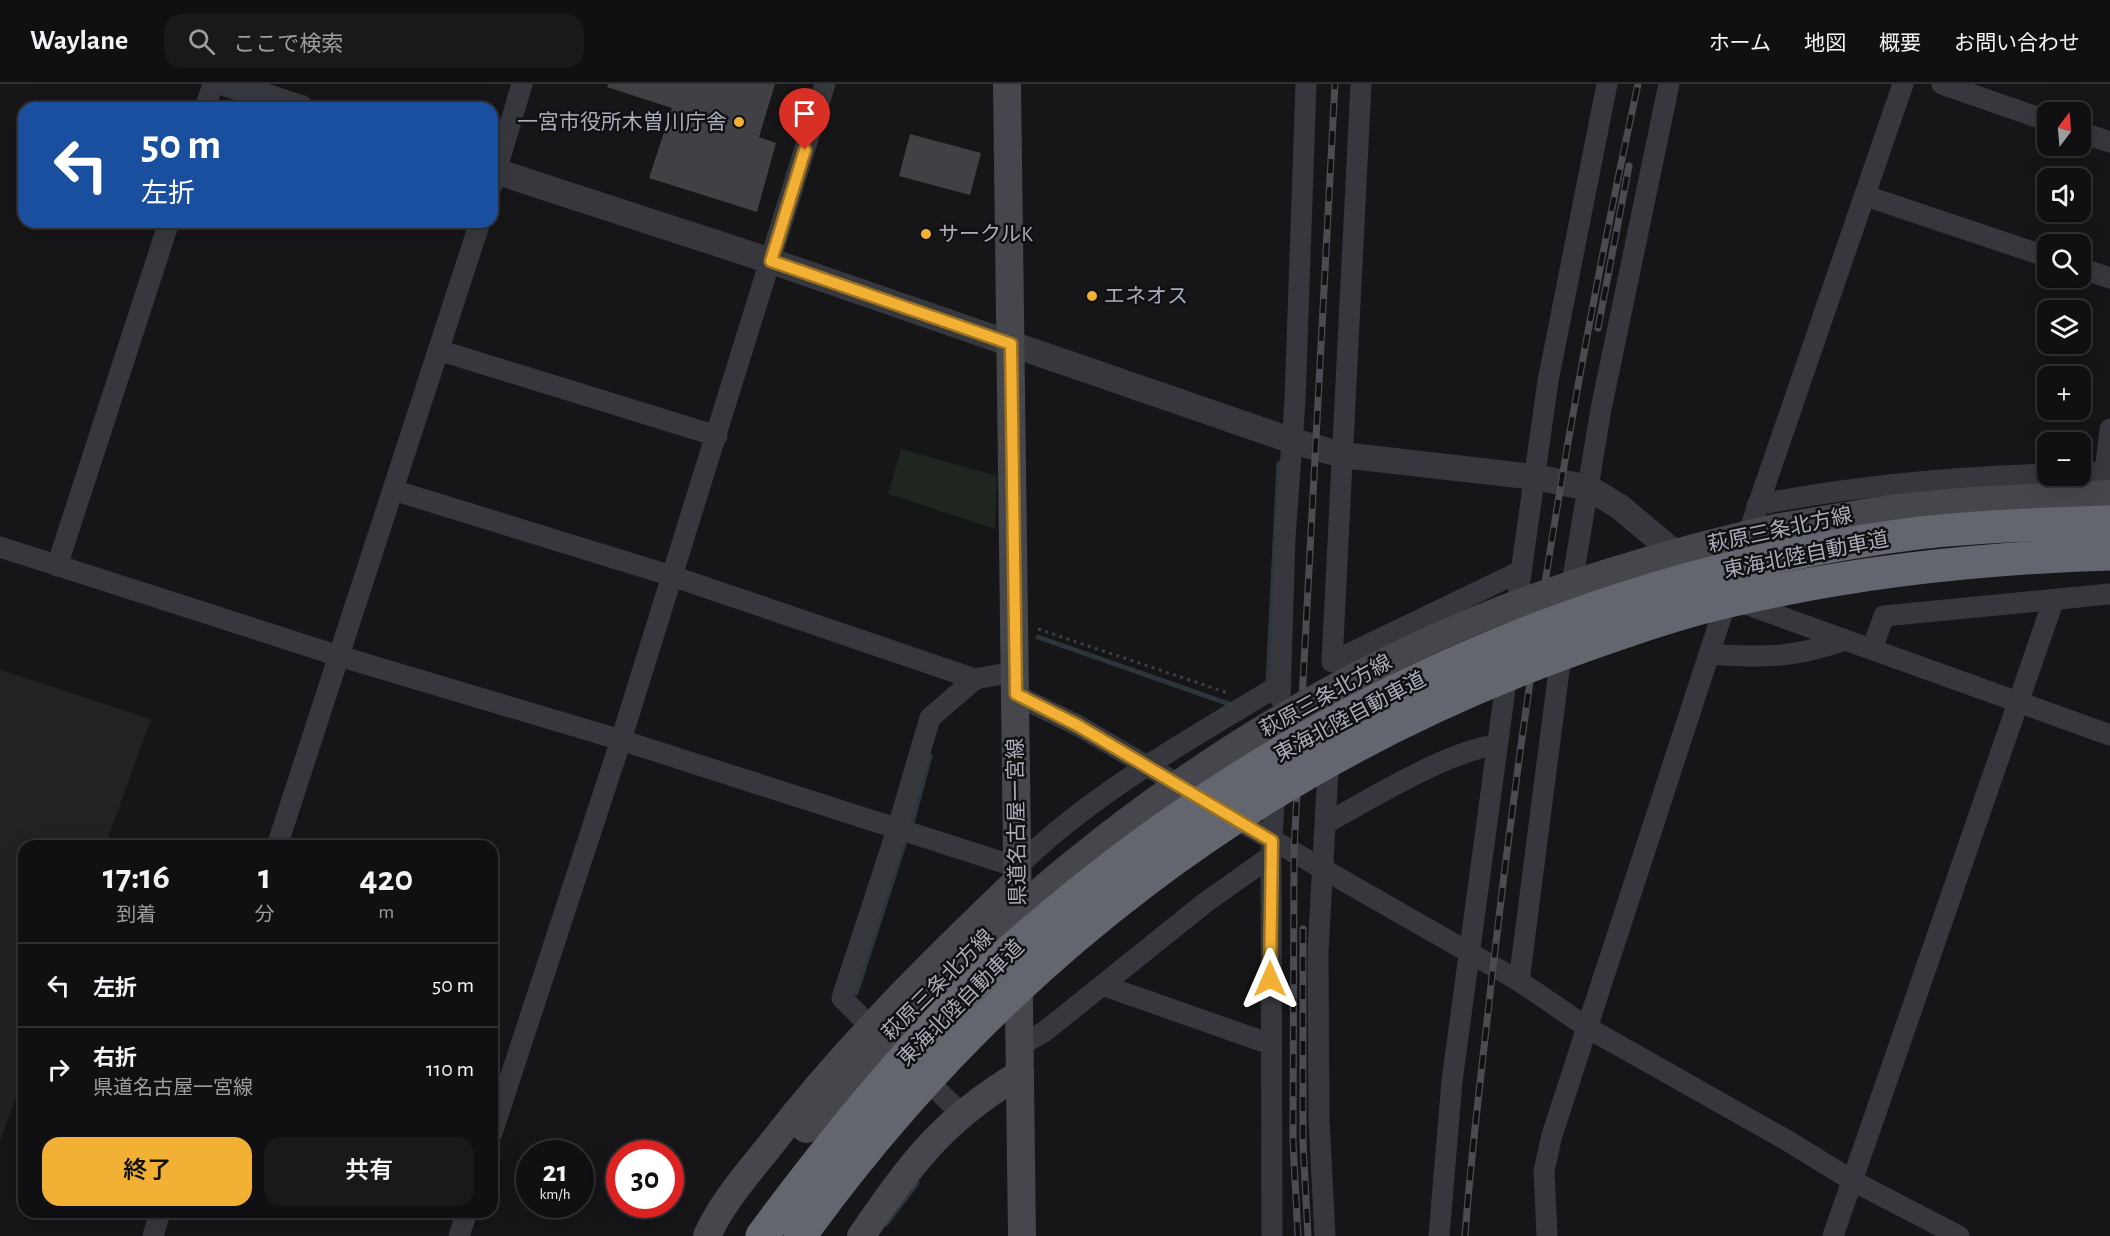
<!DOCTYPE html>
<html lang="ja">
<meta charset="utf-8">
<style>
body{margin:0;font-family:"Alegreya Sans","Noto Sans JP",sans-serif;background:#19191b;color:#f1f3f6;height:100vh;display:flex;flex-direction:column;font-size:22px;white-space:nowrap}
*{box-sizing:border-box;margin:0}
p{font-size:20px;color:#9c9d9f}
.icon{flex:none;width:33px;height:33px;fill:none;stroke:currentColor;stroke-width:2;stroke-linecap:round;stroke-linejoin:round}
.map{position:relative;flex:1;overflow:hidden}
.details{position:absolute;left:18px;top:756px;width:480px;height:378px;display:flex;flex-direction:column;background:#101012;border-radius:18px;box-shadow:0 6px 24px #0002,0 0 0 2px #303032}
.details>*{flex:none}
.banner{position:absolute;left:18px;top:18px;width:480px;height:126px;border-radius:18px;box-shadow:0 6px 24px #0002,0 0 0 2px #303032;background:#1a4fa0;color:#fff;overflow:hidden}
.needle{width:39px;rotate:16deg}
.fabs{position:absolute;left:2037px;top:18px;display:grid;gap:12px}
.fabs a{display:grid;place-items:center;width:54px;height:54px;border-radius:12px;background:#101012;box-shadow:0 6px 24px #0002,0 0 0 2px #303032;font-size:30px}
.speed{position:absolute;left:516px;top:1056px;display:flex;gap:12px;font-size:30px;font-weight:700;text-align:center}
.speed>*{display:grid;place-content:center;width:78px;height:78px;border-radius:50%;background:#101012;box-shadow:0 6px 24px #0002,0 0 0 2px #303032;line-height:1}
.speed small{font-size:15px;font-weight:400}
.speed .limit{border:9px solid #d22;background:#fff;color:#111}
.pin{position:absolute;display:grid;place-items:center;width:51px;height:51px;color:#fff;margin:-62px -26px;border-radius:50% 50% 50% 0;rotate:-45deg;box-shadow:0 0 6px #0007}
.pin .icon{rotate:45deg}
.me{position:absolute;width:66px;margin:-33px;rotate:0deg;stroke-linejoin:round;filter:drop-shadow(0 0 4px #0008)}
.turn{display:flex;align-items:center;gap:21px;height:126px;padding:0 24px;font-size:27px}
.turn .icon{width:78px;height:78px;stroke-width:2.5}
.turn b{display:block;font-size:42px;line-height:51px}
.eta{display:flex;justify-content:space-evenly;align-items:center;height:102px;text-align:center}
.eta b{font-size:36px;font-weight:600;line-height:42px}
.primary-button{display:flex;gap:12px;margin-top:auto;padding:12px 24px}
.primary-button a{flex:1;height:69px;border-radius:18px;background:#f2b134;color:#111;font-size:24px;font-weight:600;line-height:69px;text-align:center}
.primary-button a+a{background:#19191b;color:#f1f3f6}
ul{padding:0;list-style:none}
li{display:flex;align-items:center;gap:18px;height:84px;padding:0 24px;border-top:2px solid #303032}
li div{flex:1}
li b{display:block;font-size:22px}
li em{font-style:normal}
header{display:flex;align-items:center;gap:36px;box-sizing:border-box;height:84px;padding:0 30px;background:#101012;border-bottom:2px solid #303032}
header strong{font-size:28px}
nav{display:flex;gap:33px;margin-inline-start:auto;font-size:21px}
.search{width:420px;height:54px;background:#19191b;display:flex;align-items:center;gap:15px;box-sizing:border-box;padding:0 21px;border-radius:18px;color:#9c9d9f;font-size:22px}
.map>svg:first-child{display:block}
</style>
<header>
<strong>Waylane</strong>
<div class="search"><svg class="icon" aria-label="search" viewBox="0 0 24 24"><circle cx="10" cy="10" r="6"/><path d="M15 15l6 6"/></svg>ここで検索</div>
<nav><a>ホーム</a><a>地図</a><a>概要</a><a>お問い合わせ</a></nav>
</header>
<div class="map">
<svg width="2110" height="1152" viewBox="0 0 2110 1152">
<rect width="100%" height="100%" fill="#161618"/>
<path fill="#222225" d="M0,586L151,635L105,762H24V990L0,1057Z"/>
<path fill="#1e261f" d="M901,365L997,392L995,445L888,410Z"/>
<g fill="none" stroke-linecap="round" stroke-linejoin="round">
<g stroke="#2c353c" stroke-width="5">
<path d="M1038,553L1232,621L1235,619"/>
<path d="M1265,600L1268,598L1279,379"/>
<path d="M911,742L930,672"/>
<path d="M856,909L905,757"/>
<path d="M886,1140L917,1099"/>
</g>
</g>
<g fill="#404145">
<path d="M608,0H775L759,53L776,59L757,128L649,94L672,24L607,3Z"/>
<path d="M910,50L981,69L970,111L899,92Z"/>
</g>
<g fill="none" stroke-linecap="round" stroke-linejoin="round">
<path stroke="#3d3f44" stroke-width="3" stroke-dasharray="3 4.5" stroke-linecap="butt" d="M1038,545L1228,609"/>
<g stroke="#37383d" stroke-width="21">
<path d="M1361,0L1332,578L1521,487"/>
<path d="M1942,0L2048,37"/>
<path d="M205,24L213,0"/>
<path d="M2080,48L2110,58"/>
<path d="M492,101L522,0"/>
<path d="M1866,112L2048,173"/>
<path d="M2080,184L2110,194"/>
<path d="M438,266L717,352"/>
<path d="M2110,345L2105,388L2110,389"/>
<path d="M2080,389L2105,388"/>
<path d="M393,406L672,492L975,595L1013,588"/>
<path d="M1757,421C1853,402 1950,393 2048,390"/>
<path d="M1744,462L1903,0"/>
<path d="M0,463L339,572L621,656L1017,783C1095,707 1189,656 1281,600"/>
<path d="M57,482L169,138"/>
<path d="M1570,512L1601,325L1669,0"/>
<path d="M1737,517L2110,651"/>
<path d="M1515,531L1548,297L1607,0"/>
<path d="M1872,565L1884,532L2110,510"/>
<path d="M1710,570C1764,574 1793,574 1845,556"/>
<path d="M1016,611L1077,641L1188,706"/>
<path d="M1280,614L1285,454L1295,317L1306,0"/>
<path d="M1225,729L1519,897L1588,944L1788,1057L1853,1097L1959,1152"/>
<path d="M1326,739C1371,715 1449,666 1497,661"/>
<path d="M277,762L480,138"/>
<path d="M1519,897L1562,563"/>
<path d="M1105,902L1270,960"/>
<path d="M880,952L842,914L897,746L930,634L975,595"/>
<path d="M1019,962L1044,948L1206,818L1271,772"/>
<path d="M918,988L962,1030"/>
<path d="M492,1049L621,656L825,0"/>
<path d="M153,1152L160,1128"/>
<path d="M459,1152L467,1128"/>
<path d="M1272,1152L1271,772L1275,702"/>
<path d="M1325,1152L1319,1035L1318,868L1329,668"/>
<path d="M1439,1152L1452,997L1508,583"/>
<path d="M1547,1152L1544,1087L1552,1051L1729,509"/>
<path d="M1833,1152L2053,518"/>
</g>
<g stroke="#37383d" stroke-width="26">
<path d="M227,0L301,24"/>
<path d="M492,86L771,177L1293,357L1342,371L1535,393L1589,404L1620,423L1689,481"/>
</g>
<g stroke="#45474d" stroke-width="28">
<path d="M1007,0L1022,1152"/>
<path d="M1780,443L1889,425L1971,417L2110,410"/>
<path d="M707,1152C722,1118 749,1088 772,1059C846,963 930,880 1017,797"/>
<path d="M861,1152C911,1080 942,1036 1020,990"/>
</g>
<g stroke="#4a4c52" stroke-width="7">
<g id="rail">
<path d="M1598,244L1629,82"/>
<path d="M1303,845V1059L1308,1152"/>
<path d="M1298,1152L1293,1058L1294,766L1335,0"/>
<path d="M1465,1152C1471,1068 1482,985 1491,901C1525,599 1573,298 1638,0"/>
</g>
</g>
<use href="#rail" stroke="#111113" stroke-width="4.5" stroke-dasharray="14" stroke-linecap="butt"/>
<path stroke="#45474d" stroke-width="28" d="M806,1045C985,830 1208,650 1467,540C1567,498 1674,467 1780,443"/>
<g stroke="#63666e" stroke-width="33">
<path d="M762,1152C827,1064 895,980 972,902C1006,869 1043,838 1080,808C1319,615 1613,487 1919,449C1982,442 2046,440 2110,438"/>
<path d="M800,1152C997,878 1262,676 1581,563C1627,547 1674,530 1721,519C1849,488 1978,474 2110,470"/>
</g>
</g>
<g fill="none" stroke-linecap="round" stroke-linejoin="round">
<g stroke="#9d7322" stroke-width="15">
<path id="route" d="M805,66L771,177L1011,260L1016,610L1077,641L1272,757L1270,895"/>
</g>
<use href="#route" stroke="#f2b134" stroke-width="10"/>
</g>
<g fill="#f2b134" stroke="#111113" stroke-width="2">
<circle cx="739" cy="38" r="6"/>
<circle cx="926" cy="150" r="6"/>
<circle cx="1092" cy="212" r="6"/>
</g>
<g text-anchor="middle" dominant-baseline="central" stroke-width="5" stroke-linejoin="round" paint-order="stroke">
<g font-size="21" fill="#a8adb8" stroke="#111113" text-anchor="start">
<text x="727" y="38" text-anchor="end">一宮市役所木曽川庁舎</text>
<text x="938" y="150">サークルK</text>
<text x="1104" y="212">エネオス</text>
</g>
<g font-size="21" fill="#a8adb8" stroke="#111113">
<text transform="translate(1780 446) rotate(-12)">萩原三条北方線</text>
<text transform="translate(1806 471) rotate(-11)">東海北陸自動車道</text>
<text transform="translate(1326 612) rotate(-29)">萩原三条北方線</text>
<text transform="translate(1350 633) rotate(-28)">東海北陸自動車道</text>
<text transform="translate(1017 738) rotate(-91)">県道名古屋一宮線</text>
<text transform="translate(938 901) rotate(-45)">萩原三条北方線</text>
<text transform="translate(961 919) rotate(-45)">東海北陸自動車道</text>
</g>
</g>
</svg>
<div class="fabs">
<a><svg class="needle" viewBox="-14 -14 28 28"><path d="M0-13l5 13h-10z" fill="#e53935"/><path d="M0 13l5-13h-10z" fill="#9c9d9f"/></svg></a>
<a><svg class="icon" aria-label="sound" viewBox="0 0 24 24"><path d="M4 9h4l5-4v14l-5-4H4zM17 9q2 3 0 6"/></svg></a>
<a><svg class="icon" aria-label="search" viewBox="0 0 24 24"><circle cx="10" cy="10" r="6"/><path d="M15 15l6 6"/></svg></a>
<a><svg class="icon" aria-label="layers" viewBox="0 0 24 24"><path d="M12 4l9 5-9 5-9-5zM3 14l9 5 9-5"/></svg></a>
<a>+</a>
<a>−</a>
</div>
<div class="speed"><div>21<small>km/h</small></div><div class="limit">30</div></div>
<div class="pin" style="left:805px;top:66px;background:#d93025"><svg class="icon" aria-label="arrive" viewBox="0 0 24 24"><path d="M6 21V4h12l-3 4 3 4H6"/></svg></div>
<svg class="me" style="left:1270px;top:895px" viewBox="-20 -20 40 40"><path d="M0-17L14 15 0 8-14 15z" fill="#f2b134" stroke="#fff" stroke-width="4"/></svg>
<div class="banner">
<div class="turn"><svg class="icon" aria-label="left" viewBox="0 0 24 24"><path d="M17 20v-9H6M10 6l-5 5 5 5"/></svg><div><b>50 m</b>左折</div></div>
</div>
<section class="details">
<div class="eta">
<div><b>17:16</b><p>到着</p></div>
<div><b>1</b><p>分</p></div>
<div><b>420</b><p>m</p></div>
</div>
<ul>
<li><svg class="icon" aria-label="left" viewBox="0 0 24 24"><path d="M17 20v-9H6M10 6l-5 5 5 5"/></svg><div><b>左折</b></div><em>50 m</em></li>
<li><svg class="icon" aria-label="right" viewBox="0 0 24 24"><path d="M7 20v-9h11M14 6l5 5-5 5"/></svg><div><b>右折</b><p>県道名古屋一宮線</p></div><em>110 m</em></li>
</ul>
<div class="primary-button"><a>終了</a><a>共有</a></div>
</section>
</div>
